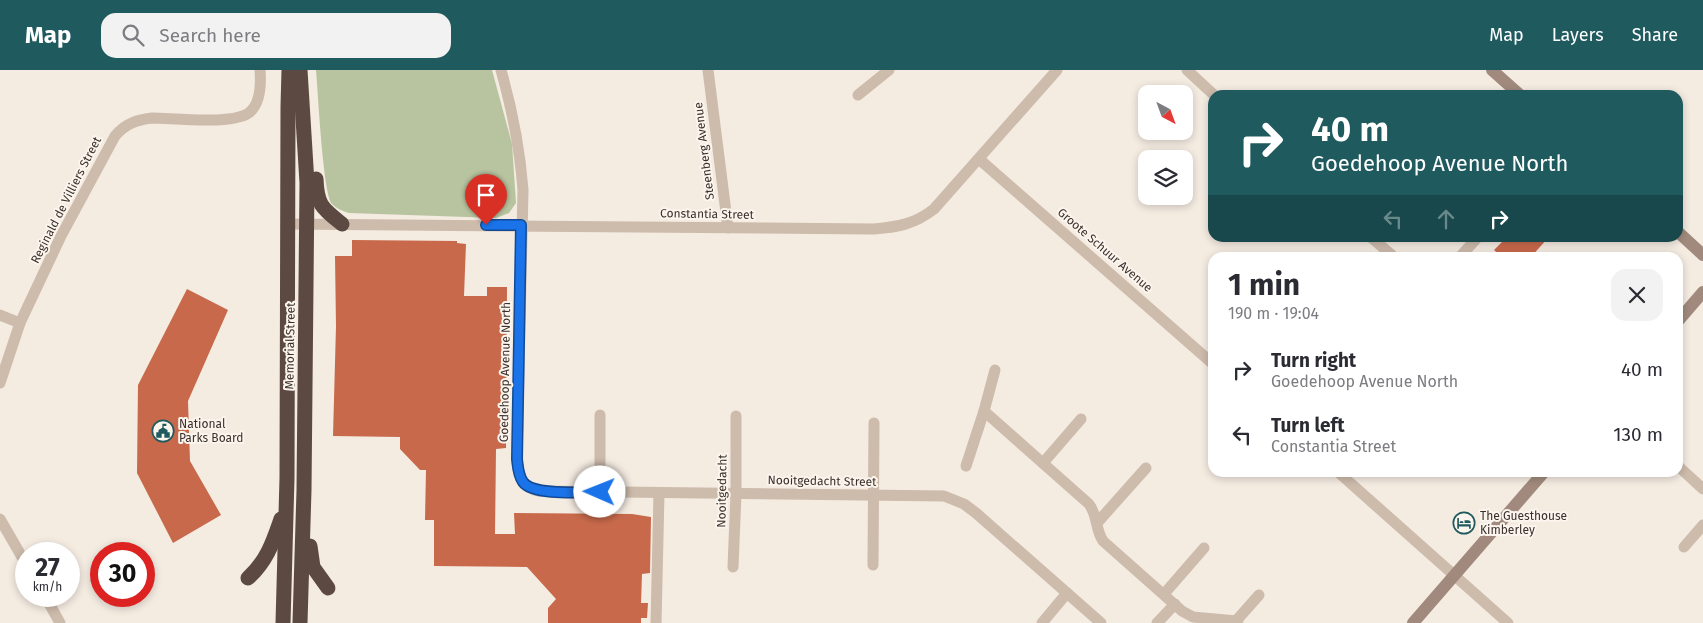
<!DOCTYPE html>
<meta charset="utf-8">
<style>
body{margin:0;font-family:"Fira Sans",sans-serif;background:#f2f2f3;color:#2b2b33;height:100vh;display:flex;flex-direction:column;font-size:19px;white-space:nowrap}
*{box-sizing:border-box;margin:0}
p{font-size:16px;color:#7c7c81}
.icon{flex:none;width:28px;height:28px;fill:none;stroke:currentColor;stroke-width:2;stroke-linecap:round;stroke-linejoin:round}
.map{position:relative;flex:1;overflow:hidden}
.panel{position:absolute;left:1208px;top:182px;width:475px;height:225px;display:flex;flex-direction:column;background:#fff;border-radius:15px;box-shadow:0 2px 8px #0003}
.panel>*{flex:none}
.hud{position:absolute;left:1208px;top:20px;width:475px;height:152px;border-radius:15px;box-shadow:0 2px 8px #0003;background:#1f5a5e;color:#fff;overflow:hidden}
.needle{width:32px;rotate:139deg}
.fabs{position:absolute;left:1138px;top:15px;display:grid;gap:10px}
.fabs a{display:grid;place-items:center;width:55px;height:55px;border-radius:10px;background:#fff;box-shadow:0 2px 8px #0003;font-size:25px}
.speed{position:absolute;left:15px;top:472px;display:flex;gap:10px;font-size:25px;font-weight:700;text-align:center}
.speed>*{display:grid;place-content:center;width:65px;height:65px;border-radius:50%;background:#fff;box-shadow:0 2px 8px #0003;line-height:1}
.speed small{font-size:12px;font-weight:400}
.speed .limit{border:8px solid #d22;background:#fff;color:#111}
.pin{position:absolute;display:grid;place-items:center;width:42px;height:42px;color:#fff;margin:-51px -21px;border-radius:50% 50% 50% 0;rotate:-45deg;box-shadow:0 0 5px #0007}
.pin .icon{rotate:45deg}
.me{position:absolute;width:55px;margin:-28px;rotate:271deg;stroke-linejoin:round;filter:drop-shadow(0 0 4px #0008)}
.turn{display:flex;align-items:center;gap:18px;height:105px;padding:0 20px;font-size:22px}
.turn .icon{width:65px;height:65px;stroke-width:2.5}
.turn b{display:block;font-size:35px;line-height:42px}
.lanes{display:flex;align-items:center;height:48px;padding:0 20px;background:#0003;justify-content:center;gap:25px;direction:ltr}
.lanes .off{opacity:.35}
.round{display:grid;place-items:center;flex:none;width:52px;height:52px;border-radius:15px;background:#f2f2f3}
.summary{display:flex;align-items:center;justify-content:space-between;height:85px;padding:0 20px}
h1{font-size:30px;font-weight:700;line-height:38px}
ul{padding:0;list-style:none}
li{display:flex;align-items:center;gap:15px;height:65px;padding:0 20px}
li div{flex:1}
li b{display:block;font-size:19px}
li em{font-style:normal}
header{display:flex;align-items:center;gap:30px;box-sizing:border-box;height:70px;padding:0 25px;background:#1f5a5e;color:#fff}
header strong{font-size:24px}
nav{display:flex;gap:28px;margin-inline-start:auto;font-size:18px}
.search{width:350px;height:45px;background:#f2f2f3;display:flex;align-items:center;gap:12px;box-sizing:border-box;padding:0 18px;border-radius:15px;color:#7c7c81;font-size:19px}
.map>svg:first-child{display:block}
</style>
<header>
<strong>Map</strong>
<div class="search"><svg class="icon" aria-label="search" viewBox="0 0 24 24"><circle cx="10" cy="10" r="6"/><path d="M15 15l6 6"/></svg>Search here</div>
<nav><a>Map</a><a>Layers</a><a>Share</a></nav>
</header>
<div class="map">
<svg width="1703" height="553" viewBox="0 0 1703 553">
<rect width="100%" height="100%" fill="#f4ebe1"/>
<path fill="#b8c4a0" d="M316,0H492L512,74L516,133L509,143L496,148L349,143C343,141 337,139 332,134C323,124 318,21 316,0Z"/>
<g fill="#c8694b">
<path d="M1506,168H1548L1530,188H1503L1494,180Z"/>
<path d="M352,170L457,171V173L466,174L464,226H487V217H507L506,378L496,379L495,464H515L514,443L632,444L651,447L650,503L642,504L641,533H648L647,548H641V553H548V538L556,529L527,497L434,496V450H425L426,400H420L400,379V367L333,366L336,256L335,186H352Z"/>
<path d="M187,219L228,240L188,331L190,391L221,445L173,473L137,403L138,315Z"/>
</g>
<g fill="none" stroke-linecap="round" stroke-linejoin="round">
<g stroke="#cdbbac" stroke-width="11">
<path d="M501,0C512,39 520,79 523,120L517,389C518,405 522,418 539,421L944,426L964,434L976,443L1101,553"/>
<path d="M708,0L728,158"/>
<path d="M1187,0L1214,25"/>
<path d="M858,25L889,0"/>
<path d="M979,89L1212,293"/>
<path d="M288,154L874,159C898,157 915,154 934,139L1057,0"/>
<path d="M1372,168L1395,188"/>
<path d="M1459,188L1477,168"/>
<path d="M0,245L20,253"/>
<path d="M0,313L20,253L61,166L115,66C125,54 136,50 152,48C173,48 237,56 251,41C261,31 261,13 260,0"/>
<path d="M984,341L1089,434C1098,446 1095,459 1103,471L1182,541L1193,547L1236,551L1238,553"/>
<path d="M1043,393L1081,349"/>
<path d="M966,396L984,341L995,300"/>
<path d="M1678,396L1703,419"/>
<path d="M1338,402L1508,553"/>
<path d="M600,422V345"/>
<path d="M0,449L26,494"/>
<path d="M1097,453L1146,398"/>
<path d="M1684,477L1703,455"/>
<path d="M873,495L874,353"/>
<path d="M733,497L736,424V346"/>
<path d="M1164,524L1204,478"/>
<path d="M45,526L60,553"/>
<path d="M1236,551L1259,525"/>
<path d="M656,553L659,423"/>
<path d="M1042,553L1067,523"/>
<path d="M1157,553L1175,534"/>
</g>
<g stroke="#a18a7d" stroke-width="12">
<path d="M1492,0L1520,25"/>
<path d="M1678,162L1703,185"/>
<path d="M1678,251L1703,222"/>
<path d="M1413,553L1544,402"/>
</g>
<g stroke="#5c4a42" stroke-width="15">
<path d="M300,0L307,113L304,420L300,553"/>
<path d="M316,109C317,135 322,138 342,154"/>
<path d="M310,476L313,497L328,518"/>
<path d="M248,508C267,491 273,472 281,449"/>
<path d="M283,553L287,408L288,37L289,0"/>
</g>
</g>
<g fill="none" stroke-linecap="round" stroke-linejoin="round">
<g stroke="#114b97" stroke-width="12">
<path id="route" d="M486,155H521L517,389C518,397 518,405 523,412C533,426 582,422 600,422"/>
</g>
<use href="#route" stroke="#1a73e8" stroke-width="9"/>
</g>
<defs>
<g id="civic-ring" transform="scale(1.125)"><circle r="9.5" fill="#fbf5ee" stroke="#1f5a5e" stroke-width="1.5"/><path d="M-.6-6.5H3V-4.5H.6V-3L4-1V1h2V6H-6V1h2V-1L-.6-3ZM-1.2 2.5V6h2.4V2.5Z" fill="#1f5a5e"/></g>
<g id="hotel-ring" transform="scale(1.125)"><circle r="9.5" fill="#fbf5ee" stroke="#1f5a5e" stroke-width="1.5"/><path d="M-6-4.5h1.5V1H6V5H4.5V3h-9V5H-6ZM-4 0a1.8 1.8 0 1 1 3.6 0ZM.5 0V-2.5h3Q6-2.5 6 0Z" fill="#1f5a5e"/></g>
</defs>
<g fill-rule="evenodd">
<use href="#civic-ring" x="163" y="361"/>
<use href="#hotel-ring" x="1464" y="453"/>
</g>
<g text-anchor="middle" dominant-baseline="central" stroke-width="4" stroke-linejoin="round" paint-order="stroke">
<g font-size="12" fill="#3b302b" stroke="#fbf5ee">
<text transform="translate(704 81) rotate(-97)">Steenberg Avenue</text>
<text transform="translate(66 130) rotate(-63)">Reginald de Villiers Street</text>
<text transform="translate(707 144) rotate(1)">Constantia Street</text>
<text transform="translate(1105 180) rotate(41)">Groote Schuur Avenue</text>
<text transform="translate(290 276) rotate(-89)">Memorial Street</text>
<text transform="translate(505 302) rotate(-89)">Goedehoop Avenue North</text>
<text transform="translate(822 411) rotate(1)">Nooitgedacht Street</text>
<text transform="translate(722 421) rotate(-89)">Nooitgedacht</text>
</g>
<g font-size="12" fill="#3b302b" stroke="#fbf5ee" text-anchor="start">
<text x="179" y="354">National<tspan x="179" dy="14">Parks Board</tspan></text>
<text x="1480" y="446">The Guesthouse<tspan x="1480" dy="14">Kimberley</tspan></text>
</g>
</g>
</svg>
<div class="fabs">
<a><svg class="needle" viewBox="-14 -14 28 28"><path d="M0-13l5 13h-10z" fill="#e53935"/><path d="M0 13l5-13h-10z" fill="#7c7c81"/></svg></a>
<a><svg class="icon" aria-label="layers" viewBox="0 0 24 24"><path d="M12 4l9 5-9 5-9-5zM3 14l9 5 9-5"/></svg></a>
</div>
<div class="speed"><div>27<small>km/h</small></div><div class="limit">30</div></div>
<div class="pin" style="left:486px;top:155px;background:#d93025"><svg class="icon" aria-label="arrive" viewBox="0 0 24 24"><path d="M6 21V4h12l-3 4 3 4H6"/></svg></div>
<svg class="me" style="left:600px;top:422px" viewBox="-20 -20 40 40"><circle r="19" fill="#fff"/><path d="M0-13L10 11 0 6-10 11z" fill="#1a73e8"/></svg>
<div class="hud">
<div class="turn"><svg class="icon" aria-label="right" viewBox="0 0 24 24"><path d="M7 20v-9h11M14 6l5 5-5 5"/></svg><div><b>40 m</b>Goedehoop Avenue North</div></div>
<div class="lanes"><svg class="icon off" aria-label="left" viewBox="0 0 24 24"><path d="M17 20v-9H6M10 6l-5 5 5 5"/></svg><svg class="icon off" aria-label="ahead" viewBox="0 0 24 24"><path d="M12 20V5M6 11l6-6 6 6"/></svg><svg class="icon" aria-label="right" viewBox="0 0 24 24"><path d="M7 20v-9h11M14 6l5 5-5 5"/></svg></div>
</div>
<section class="panel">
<div class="summary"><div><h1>1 min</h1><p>190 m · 19:04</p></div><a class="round"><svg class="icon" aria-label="close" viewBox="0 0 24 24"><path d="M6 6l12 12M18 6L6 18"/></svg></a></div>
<ul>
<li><svg class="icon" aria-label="right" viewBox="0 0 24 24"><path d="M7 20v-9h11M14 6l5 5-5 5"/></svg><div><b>Turn right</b><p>Goedehoop Avenue North</p></div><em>40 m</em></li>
<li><svg class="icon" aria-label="left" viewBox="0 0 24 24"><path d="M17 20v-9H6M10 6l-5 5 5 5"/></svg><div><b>Turn left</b><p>Constantia Street</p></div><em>130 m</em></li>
</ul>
</section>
</div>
